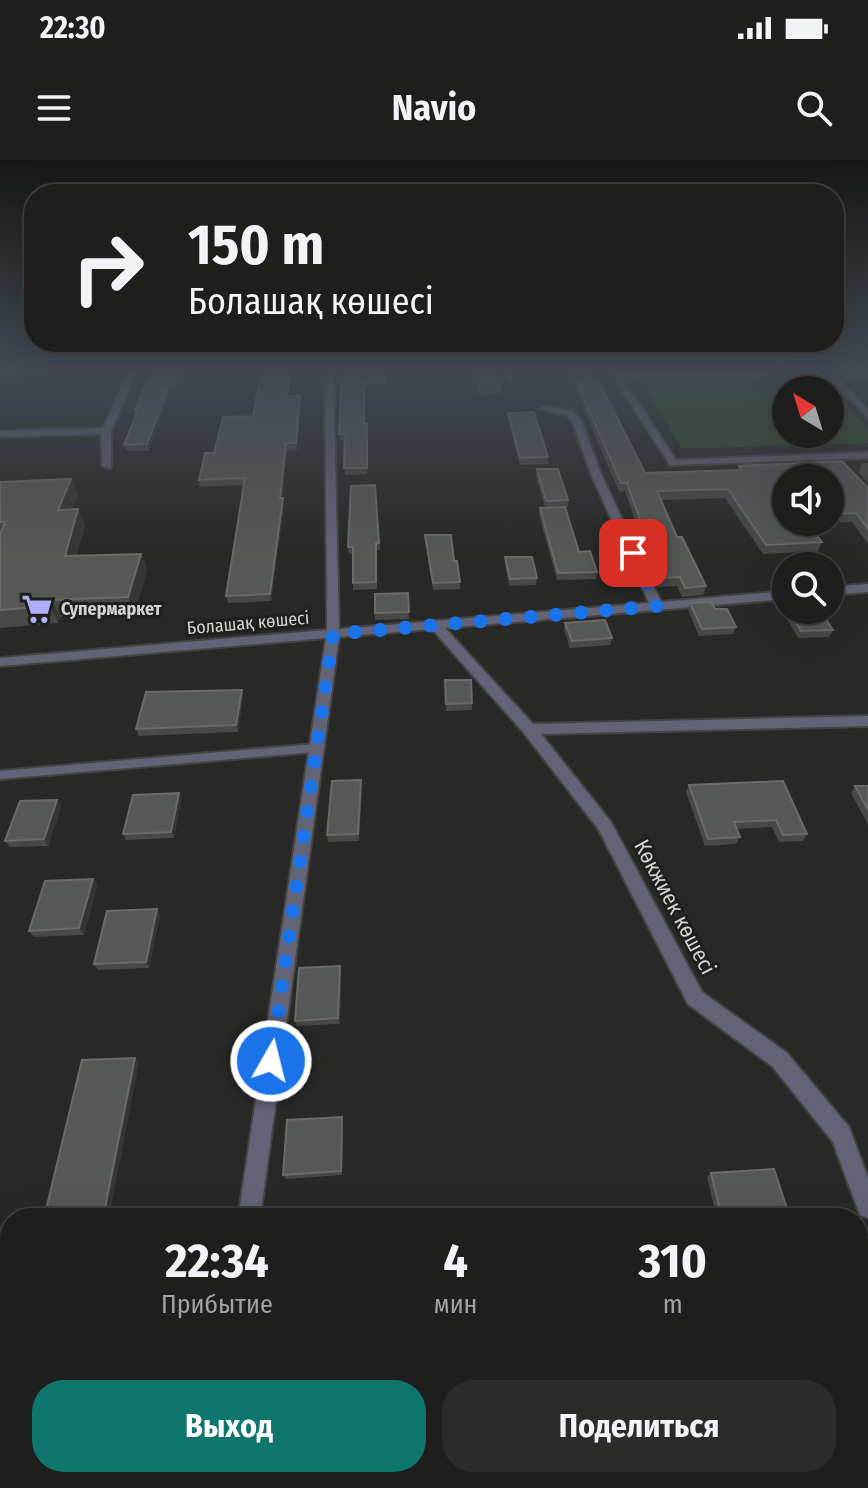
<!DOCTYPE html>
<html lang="ru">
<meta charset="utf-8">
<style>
body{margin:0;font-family:"Fira Sans Condensed",sans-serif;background:#2b2c2a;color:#f1f3f6;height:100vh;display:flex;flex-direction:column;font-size:30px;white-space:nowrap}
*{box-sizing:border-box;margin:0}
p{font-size:26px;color:#a1a2a4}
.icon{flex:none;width:44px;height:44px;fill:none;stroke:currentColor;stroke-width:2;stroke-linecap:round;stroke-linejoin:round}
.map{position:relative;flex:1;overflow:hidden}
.drawer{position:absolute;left:0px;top:1048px;width:868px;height:280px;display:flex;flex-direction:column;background:#1e1f1d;border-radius:32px 32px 0 0;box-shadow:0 8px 32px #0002,0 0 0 2px #3c3d3b}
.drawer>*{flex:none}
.top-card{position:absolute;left:24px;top:24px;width:820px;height:168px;border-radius:32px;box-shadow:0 8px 32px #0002,0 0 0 2px #3c3d3b;background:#1e1f1d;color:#f1f3f6;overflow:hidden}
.needle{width:52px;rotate:322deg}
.tools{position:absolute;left:772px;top:216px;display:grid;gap:16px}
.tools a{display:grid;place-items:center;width:72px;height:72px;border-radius:50%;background:#1e1f1d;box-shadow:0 8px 32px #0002,0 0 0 2px #3c3d3b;font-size:40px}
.pin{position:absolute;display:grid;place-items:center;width:68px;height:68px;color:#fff;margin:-34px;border-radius:16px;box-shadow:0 4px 12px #0006}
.me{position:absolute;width:88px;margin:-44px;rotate:8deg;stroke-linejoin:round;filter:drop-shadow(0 0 6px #0008)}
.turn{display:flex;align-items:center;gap:28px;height:168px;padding:0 32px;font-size:36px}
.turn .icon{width:104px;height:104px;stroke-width:2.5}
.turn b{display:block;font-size:56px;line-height:68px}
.eta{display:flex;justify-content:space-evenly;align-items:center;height:136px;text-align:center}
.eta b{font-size:48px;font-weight:700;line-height:56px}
.button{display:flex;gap:16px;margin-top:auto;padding:16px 32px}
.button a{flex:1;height:92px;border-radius:32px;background:#0f766e;color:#fff;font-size:32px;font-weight:700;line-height:92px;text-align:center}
.button a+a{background:#2b2c2a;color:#f1f3f6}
.status{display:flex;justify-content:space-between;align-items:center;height:56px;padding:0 40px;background:#1e1f1d;direction:ltr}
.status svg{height:22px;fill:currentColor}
header{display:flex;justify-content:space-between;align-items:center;height:104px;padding:0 32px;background:#1e1f1d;font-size:36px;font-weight:700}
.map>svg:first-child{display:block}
</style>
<div class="status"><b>22:30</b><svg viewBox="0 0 49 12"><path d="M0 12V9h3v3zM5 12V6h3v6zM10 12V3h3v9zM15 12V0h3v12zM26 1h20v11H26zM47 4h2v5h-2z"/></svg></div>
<header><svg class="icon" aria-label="menu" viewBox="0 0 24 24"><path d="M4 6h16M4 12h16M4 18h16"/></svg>Navio<svg class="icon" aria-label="search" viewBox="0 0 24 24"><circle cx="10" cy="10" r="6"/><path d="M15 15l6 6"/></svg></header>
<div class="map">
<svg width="868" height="1328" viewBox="0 0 868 1328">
<rect width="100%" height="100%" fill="#282927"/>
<path fill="#324825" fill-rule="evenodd" d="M640,221H826L868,268V283L682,289ZM786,230H830V274H786Z"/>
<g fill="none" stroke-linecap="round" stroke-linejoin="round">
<g stroke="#434442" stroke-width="4">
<g id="service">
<path d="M505,206H511L513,220L508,219Z"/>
<path d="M690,206H696L701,216H697Z"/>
<path d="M315,584L321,588L315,592L0,619V611Z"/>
</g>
</g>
<g stroke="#434442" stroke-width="4">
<g id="minor">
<path d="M131,206H139L111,271V308L102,306L101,274L0,277V271L103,268Z"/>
<path d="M325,206H333L339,469L649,443L591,314L572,261L566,255L540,249L544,246L572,251L581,260L601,314L661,442L786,431V439L445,468L533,564L868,556V566L541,574L611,662L702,832L787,893L849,967L868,1018V1058L860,1055L833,982L773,907L688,844L599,670L524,573L432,469L339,477L260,1058H238L326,478L0,506V498L327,470Z"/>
<path d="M616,212L620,215L676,300L868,292V298L670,305L612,215Z"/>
<path d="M830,214H836L868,250V258L830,218Z"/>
<path d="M868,424V432L830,435V427Z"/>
<path d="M106,1318H152L147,1328H101Z"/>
<path d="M198,1318H226L225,1328H197Z"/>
</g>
</g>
<g stroke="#434442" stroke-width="4">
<path id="tertiary" d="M607,206H615L619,212L868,213V219L616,218Z"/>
</g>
<use href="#service" fill="#636377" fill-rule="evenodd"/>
<use href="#minor" fill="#636377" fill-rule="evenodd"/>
<use href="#tertiary" fill="#636377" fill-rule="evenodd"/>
</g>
<g fill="#484846" fill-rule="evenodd">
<path d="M186,206L179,232H170L149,291H127L124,285L136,254L135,250Z"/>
<path d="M342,206H386V227L365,228L364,264L368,270L367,314L345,315V280L340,281L339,274Z"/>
<path d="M473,206H495L500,228V234L479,235Z"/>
<path d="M566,206H591L645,313L738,310L739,306L842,301L868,328V384L852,362L807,363L822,382L818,391L763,394L725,338L661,340L677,377H682L706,426L703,435L682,437L677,426L657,427L641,387L642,379L625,331L619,332ZM786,318H830V362H786Z"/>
<path d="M850,206H868V211L854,210Z"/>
<path d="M289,236L301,242L297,290H287L282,338H283L284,344L271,441L228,443L226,436L244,325L200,327L199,320L214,293L253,256Z"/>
<path d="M508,253L548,297V304L520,305L508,259Z"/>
<path d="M862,303H868V323L859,312Z"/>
<path d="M537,309L568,340V347H545L536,316Z"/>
<path d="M71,319L78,335L72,349H78L85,365L76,396L141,394L147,410L134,454L60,457L58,463L0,468V322Z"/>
<path d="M375,325L380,390H377V429L353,430V394H349L348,387Z"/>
<path d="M540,348L597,412L596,419L557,420L539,355Z"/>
<path d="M425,375L454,401L460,422V429L433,430Z"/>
<path d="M505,397L537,418L536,425L509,426L505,404Z"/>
<path d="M408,433L409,459L375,460V434Z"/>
<path d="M690,443L715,449L736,467L733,474L699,476L688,450Z"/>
<path d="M785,443H786V450H820L833,470L829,477L798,478L782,450Z"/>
<path d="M565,463L612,478L610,485L570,488L564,470Z"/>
<path d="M445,520L472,543V550L446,551Z"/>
<path d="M243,537L238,572L139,576L136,569Z"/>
<path d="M361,620L362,627L359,681L328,682L327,675Z"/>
<path d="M689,625L807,674L803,681L779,682L772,667L736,669L740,677L736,684L705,686L686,632Z"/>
<path d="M855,626H868V665L851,633Z"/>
<path d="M57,640L61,647L48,686L10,687L5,681Z"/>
<path d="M181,640L174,678L126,680L123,674Z"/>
<path d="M97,725L84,775L34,777L29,771Z"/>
<path d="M160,755L149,808L98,810L94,804Z"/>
<path d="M340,806L341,812L340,864L297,866L295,861Z"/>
<path d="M342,957L343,962L342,1015L286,1019L283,1015Z"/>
<path d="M711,1013L790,1058H717L707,1017Z"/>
<path d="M845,1318H858L868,1328H848Z"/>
</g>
<g fill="#353634">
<path d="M183,206H186L179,232L177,225Z"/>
<path d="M292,206H293L288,243L287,236Z"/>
<path d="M169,226L170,232L149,291L147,284Z"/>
<path d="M300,236L301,242L297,290L296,283Z"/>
<path d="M286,283L287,290L281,344L280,338Z"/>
<path d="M71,319L78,335L65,367L58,350Z"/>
<path d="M283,338L284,344L271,441L270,434Z"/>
<path d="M78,349L85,365L72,413L65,396Z"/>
<path d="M141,394L147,410L134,454L128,437Z"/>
<path d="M52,440L60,457L58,463L50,446Z"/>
<path d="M242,530L243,537L238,572L236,565Z"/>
<path d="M361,620L362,627L359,681L358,674Z"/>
<path d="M179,633L181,640L174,678L171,672Z"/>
<path d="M57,640L61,647L48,686L44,679Z"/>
<path d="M93,719L97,725L84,775L79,768Z"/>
<path d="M157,749L160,755L149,808L146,802Z"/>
<path d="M340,806L341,812L340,864L338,858Z"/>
<path d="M135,898L139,903L109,1058H103Z"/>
<path d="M342,957L343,962L342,1015L341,1011Z"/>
</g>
<g fill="#565856" stroke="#6a6b69" stroke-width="2">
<path d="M154,206H183L177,225L169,226L147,284L124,285L138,250H135Z"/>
<path d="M262,206H292L287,236H300L296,283H286L280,338H283L270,434L226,436L245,318L199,320L205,293H214L223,257L253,256Z"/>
<path d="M342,206H386V221L364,222V264H367V308H344L345,274H339Z"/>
<path d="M474,206H495L500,228H479Z"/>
<path d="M570,206H591L645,313L742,310L739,306L842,301L868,328V369L856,353L830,354V318H786V362H806L822,382L766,385L728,329L657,331L677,377H682L706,426L685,428L680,417L660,418L643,378H647L627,323H621Z"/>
<path d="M534,252L548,297L520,298L508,253Z"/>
<path d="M537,309H558L568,340L546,341Z"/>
<path d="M71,319L58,350L78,349L65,396L141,394L128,437L52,440L50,446L0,450V375L5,362H0V322Z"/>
<path d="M375,325L379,383H376V422L353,423V387H348L351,326Z"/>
<path d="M565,347L579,392L590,391L597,412L558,413L540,348Z"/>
<path d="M425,375H451L454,401H457L460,422L433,423Z"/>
<path d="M505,397H532L537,418L510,419Z"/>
<path d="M408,433L409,452L375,453V434Z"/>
<path d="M711,442L715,449H727L736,467L702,469L690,443Z"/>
<path d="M789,450H820L833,470L801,471Z"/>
<path d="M605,460L612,478L572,481L565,463Z"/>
<path d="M445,520H471L472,543L446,544Z"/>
<path d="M242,530L236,565L136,569L146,532Z"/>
<path d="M361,620L358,674L327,675L332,621Z"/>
<path d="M783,621L807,674L783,675L776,660L734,662L740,677L708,679L689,625Z"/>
<path d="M855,626H868V650Z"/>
<path d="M179,633L171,672L123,674L133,635Z"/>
<path d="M57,640L44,679L5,681L20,641Z"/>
<path d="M93,719L79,768L29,771L45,721Z"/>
<path d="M157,749L146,802L94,804L107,751Z"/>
<path d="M340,806L338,858L295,861L299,808Z"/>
<path d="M135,898L103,1058H44L82,900Z"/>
<path d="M342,957L341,1011L283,1015L287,960Z"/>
<path d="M774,1009L790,1058H722L711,1013Z"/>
<path d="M10,1105V1191H0V1106Z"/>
<path d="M858,1235H868V1328H856L853,1318H858Z"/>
<path d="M232,1318H291L290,1328H231Z"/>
</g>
<linearGradient id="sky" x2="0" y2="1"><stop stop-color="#161715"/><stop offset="0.53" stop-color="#424952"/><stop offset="1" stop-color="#424952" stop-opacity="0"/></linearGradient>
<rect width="868" height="392" fill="url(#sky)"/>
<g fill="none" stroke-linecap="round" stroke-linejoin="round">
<path stroke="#1a73e8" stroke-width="14" stroke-dasharray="0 25.2" d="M271,901L333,474L657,446L633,393"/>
</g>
<defs>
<g id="supermarket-bare" transform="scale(2.4)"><path d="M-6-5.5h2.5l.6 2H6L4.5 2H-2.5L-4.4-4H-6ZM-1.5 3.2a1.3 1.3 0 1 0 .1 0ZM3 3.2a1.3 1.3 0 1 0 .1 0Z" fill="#afaefa" stroke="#1e201d" stroke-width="2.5" paint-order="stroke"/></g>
</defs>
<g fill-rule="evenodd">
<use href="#supermarket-bare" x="37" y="449"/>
</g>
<g text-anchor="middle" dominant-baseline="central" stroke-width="6" stroke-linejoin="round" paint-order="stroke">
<g font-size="18" font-weight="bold" fill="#d3d4d2" stroke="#1e201d" text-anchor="start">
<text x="61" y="449">Супермаркет</text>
</g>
<g font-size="18" fill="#d3d4d2" stroke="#1e201d">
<text transform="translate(248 463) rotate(-5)">Болашақ көшесі</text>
</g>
<g font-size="22" fill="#d3d4d2" stroke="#1e201d">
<text transform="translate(675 747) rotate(62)">Көкжиек көшесі</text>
</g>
</g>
</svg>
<div class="tools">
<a><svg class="needle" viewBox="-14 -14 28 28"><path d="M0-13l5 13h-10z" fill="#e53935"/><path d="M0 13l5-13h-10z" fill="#a1a2a4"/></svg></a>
<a><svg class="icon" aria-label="sound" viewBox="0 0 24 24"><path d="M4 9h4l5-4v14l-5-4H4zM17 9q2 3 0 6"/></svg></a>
<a><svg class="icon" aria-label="search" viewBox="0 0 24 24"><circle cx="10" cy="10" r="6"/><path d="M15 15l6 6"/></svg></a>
</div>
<div class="pin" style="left:633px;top:393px;background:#d93025"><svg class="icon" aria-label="arrive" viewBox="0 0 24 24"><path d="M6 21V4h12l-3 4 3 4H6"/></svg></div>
<svg class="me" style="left:271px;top:901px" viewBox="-20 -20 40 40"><circle r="17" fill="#1a73e8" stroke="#fff" stroke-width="3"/><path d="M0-11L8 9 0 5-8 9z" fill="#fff"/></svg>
<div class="top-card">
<div class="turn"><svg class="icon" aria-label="right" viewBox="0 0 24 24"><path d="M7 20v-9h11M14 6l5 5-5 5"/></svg><div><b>150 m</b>Болашақ көшесі</div></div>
</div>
<section class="drawer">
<div class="eta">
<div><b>22:34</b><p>Прибытие</p></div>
<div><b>4</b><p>мин</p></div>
<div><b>310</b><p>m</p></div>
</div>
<div class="button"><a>Выход</a><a>Поделиться</a></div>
</section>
</div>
